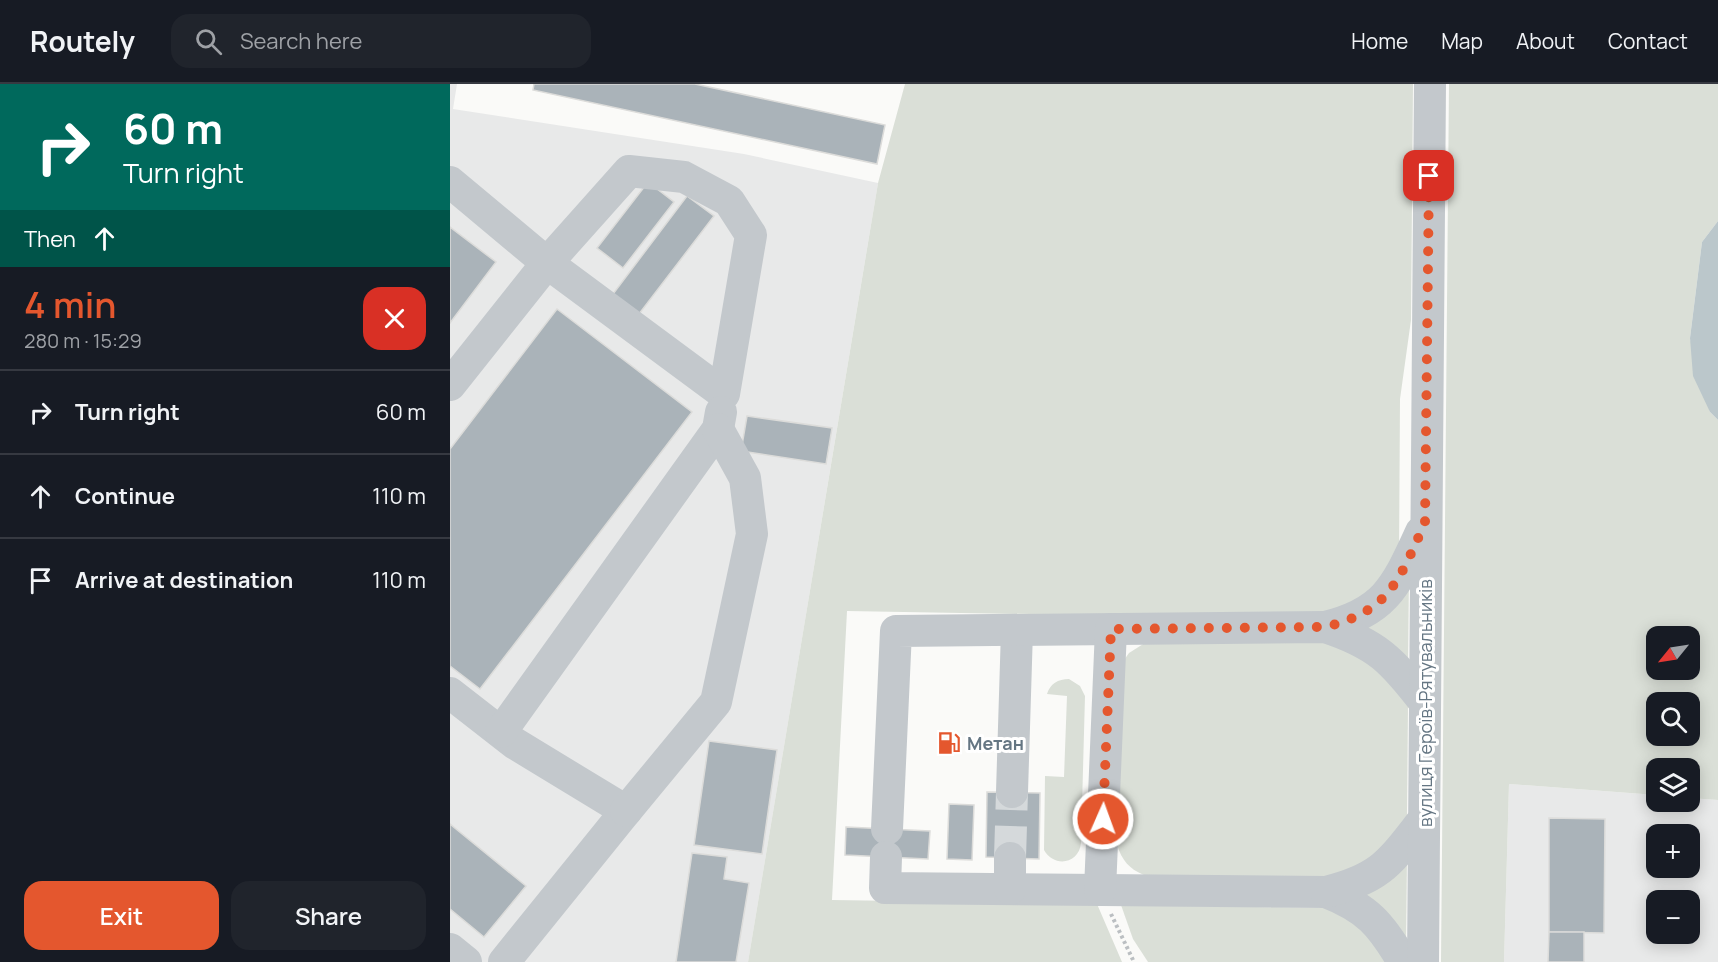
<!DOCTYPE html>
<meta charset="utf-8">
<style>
body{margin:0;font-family:Manrope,sans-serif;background:#20242c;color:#f1f3f6;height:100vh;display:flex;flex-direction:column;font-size:22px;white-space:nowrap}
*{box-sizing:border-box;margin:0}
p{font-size:20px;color:#9ea1a6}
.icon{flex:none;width:33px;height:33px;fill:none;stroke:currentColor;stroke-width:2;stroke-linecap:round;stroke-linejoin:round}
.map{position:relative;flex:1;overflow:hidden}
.side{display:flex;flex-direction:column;background:#171b24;width:450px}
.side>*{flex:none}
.top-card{background:#00695c;color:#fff;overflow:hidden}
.needle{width:39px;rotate:240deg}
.fabs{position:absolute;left:1196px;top:542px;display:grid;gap:12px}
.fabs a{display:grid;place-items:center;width:54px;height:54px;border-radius:12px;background:#171b24;box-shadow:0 3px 15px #0003;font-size:30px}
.pin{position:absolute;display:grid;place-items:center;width:51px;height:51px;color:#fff;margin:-26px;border-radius:12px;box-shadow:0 3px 9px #0006}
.me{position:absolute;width:66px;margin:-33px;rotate:2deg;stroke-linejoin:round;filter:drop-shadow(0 0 4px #0008)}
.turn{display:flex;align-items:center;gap:21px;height:126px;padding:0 24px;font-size:27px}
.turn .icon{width:78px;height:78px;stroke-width:2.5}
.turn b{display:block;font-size:42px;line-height:51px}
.then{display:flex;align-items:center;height:57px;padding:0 24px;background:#0003;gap:12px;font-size:22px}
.round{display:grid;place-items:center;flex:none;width:63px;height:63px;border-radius:18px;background:#20242c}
.head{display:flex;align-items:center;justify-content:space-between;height:102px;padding:0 24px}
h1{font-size:36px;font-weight:600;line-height:45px;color:#e4572e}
.button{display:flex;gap:12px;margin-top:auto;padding:12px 24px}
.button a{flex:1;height:69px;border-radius:18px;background:#e4572e;color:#fff;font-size:24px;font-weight:600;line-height:69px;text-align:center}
.button a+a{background:#20242c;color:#f1f3f6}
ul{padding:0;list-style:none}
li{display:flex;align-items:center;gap:18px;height:84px;padding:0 24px;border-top:2px solid #363941}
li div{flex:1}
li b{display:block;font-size:22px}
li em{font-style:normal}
header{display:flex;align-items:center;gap:36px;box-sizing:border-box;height:84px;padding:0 30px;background:#171b24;border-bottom:2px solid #363941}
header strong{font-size:28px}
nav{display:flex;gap:33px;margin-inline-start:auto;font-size:21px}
.search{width:420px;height:54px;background:#20242c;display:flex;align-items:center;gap:15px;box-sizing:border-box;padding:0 21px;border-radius:18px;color:#9ea1a6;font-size:22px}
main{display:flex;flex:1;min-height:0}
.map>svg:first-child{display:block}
</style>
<header>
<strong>Routely</strong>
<div class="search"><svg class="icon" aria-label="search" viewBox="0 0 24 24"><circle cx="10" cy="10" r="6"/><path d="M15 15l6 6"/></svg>Search here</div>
<nav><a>Home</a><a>Map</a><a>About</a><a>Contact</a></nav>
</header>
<main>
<section class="side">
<div class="top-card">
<div class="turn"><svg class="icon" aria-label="right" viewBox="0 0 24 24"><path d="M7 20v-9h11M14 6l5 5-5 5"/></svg><div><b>60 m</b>Turn right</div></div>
<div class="then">Then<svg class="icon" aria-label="ahead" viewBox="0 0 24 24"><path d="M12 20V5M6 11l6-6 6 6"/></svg></div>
</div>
<div class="head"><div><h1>4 min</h1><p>280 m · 15:29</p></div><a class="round" style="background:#d93025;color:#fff"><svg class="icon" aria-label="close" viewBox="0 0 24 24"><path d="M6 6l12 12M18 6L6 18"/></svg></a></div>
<ul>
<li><svg class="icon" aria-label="right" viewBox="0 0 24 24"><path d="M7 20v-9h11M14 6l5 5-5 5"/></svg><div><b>Turn right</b></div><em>60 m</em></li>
<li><svg class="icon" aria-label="ahead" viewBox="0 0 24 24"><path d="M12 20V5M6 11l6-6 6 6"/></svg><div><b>Continue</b></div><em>110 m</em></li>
<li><svg class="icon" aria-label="arrive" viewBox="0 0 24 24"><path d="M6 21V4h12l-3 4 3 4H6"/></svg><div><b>Arrive at destination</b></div><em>110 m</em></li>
</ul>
<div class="button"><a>Exit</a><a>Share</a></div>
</section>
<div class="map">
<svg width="1268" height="878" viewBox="0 0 1268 878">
<rect width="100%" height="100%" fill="#fafaf8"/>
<g fill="#e8e9e9" fill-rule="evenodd">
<path d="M0,0H7L3,25L294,70L428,99L298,878H0Z"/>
<path d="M1059,700L1206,711V717H1239V714L1268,716V878H1054ZM1206,750H1239V783H1206ZM1206,816H1239V849H1206Z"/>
</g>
<g fill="#dadfd7" fill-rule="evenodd">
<path d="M455,0H963L961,236L950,315L949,473L927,510L871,535L397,527L382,816L647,820L672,878H298L428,99Z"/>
<path d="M999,0H1268V137L1252,158L1240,254L1260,328L1268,336V716L1239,714V684H1206V711L1059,700L1054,878H991ZM1206,552H1239V585H1206ZM1206,618H1239V651H1206Z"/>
<path d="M959,490L958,583L924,556L914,537Z"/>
<path d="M698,557H874L913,565L958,621L957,734L950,752L900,795L694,791C679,785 672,776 667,761L674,576L679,569Z"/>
<path d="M619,595L630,602L635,612L631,759C629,780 604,784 594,766L595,692L614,693L617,612L597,610C600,600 608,595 619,595Z"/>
<path d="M957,771L956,869L915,818V803Z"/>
<path d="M671,821L883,824L898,826L940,878H698L683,855Z"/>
</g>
<path fill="#bbc7cb" d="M1268,137V336L1260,328L1243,292L1240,254L1252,158Z"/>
<g fill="#aab3b9" stroke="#dcdcda" stroke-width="1.5">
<path d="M84,0H245L435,41L427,80L83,6Z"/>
<path d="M198,98L224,118L173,184L147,164Z"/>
<path d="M237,112L264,132L189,230L163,210Z"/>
<path d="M0,143L46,178L0,239Z"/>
<path d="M107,225L242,328L30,605L0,582V365Z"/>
<path d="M297,332L382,344L376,380L291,367Z"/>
<path d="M259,657L327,666L312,770L244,761Z"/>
<path d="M537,708L590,709L589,775L536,773Z"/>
<path d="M499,720L524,721L522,776L497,775Z"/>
<path d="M1099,734L1155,735L1154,849L1099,848Z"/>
<path d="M0,740L76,802L34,853L0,825Z"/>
<path d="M396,743L480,747L478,775L395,771Z"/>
<path d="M242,769L277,773L274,795L299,799L286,878H226Z"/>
<path d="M1099,848H1134V878H1098Z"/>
</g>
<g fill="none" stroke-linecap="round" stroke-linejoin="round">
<path stroke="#d5d9db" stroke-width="32" stroke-dasharray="32 16" stroke-linecap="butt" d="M560,774L562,708"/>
<path stroke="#bbbfc2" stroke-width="4" stroke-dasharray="3 3" stroke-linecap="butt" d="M661,830L684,878"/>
<g stroke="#c3c8cc" stroke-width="32">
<path d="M0,98L97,179L274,310L301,151L279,117L234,93L179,87L97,179L0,301"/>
<path d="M875,543C936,528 946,502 971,448"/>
<path d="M0,609L64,659L176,727L54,878"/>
<path d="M51,648L268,345L271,328"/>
<path d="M562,708L567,546"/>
<path d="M176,727L266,618L302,450L295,394L268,345"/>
<path d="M437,745L446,547L875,543C927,560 942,576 975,619"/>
<path d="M436,773L435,804L876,808C917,824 931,840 953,878"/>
<path d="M560,805V774"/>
<path d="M650,806L661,545"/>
<path d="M876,808C932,794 940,778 974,735"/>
<path d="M0,865L16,878"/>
<path d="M973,878L980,0"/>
</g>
</g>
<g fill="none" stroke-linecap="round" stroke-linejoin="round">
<path stroke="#e4572e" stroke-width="10" stroke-dasharray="0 18" d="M653,735L661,545L875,543C941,527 949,495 975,439L979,92"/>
</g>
<defs>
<g id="fuel-bare" transform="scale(1.8)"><path d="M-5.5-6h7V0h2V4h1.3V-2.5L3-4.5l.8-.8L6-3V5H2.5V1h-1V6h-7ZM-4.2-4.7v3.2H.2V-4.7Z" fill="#e4572e" stroke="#fff" stroke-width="2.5" paint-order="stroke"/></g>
</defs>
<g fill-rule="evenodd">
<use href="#fuel-bare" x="499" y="659"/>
</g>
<g text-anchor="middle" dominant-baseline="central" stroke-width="6" stroke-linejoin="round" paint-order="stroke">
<g font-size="18" fill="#657683" stroke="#fff">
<text transform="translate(975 619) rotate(-90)">вулиця Героїв-Рятувальників</text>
</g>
<g font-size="18" font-weight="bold" fill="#657683" stroke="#fff" text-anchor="start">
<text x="517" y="659">Метан</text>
</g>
</g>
</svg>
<div class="fabs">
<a><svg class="needle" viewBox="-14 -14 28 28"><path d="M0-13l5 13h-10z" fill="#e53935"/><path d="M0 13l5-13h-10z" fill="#9ea1a6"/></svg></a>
<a><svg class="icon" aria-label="search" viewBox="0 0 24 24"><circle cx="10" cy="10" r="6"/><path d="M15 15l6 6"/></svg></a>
<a><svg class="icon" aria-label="layers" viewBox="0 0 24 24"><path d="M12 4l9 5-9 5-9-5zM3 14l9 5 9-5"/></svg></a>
<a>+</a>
<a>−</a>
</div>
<div class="pin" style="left:979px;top:92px;background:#d93025"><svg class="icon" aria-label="arrive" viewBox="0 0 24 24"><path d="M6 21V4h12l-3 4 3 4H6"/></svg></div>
<svg class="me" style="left:653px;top:735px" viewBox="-20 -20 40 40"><circle r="17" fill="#e4572e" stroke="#fff" stroke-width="3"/><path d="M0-11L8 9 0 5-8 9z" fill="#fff"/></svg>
</div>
</main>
